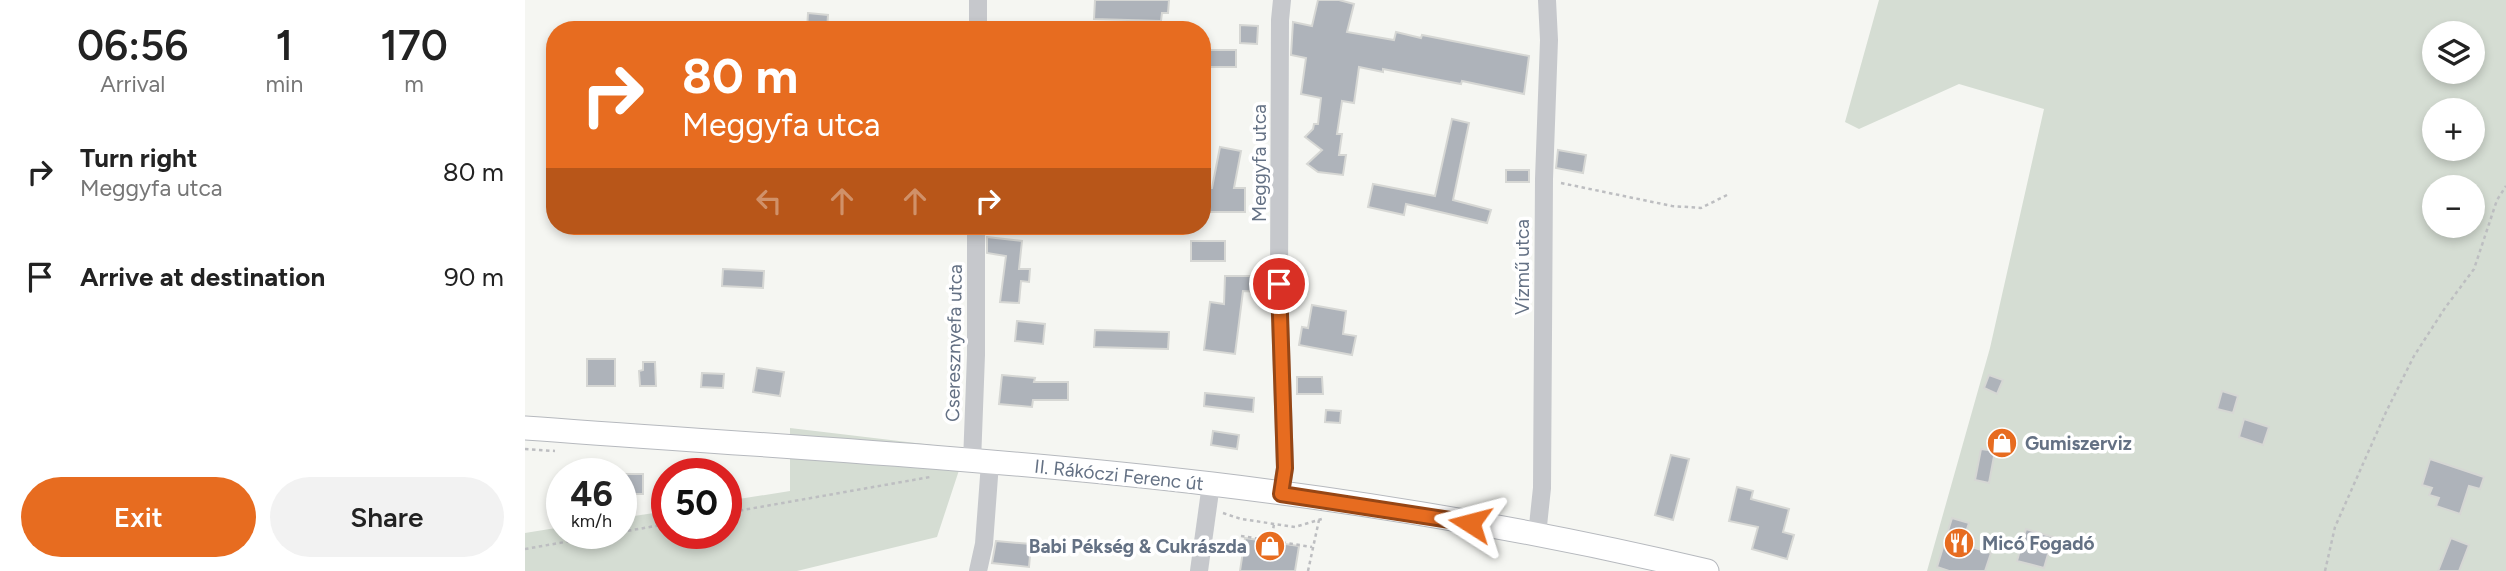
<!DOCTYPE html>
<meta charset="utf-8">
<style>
body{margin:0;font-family:Figtree,sans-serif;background:#f2f2f2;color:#222;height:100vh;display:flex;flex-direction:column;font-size:26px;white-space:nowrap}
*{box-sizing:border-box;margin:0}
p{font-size:23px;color:#767676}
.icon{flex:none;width:38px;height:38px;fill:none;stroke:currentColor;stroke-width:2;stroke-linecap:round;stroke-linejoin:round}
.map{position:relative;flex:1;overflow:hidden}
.drawer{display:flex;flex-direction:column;background:#fff;width:525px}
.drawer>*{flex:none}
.guide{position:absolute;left:21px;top:21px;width:665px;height:214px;border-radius:28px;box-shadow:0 4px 10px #0003;background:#e76c20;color:#fff;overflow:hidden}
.buttons{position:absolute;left:1897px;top:21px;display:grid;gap:14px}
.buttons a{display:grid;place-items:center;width:63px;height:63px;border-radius:50%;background:#fff;box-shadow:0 4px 10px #0003;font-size:35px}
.speed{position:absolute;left:21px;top:458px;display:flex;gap:14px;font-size:35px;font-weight:700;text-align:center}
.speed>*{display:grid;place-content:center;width:91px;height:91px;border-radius:50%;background:#fff;box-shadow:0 4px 10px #0003;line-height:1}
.speed small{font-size:18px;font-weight:400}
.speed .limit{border:10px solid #d22;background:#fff;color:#111}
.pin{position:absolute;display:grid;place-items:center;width:60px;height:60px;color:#fff;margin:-30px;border:4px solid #fff;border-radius:50%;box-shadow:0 2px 7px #0007}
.me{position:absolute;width:77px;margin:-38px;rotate:279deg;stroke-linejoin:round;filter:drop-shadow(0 0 5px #0008)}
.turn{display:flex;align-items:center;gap:24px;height:147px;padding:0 21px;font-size:32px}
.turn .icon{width:91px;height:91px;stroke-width:2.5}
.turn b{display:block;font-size:49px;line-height:60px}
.lanes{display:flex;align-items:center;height:66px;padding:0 21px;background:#0003;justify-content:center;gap:35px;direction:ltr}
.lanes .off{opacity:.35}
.eta{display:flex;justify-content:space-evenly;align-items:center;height:119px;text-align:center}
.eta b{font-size:42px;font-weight:600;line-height:49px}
.primary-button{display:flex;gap:14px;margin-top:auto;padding:14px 21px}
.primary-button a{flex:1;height:80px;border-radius:42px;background:#e76c20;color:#fff;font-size:28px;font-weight:600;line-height:80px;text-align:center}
.primary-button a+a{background:#f2f2f2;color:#222}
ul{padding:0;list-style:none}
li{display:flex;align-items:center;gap:21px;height:105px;padding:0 21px}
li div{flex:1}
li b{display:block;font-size:26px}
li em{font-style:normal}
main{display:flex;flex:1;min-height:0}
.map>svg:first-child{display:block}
</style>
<main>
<section class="drawer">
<div class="eta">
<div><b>06:56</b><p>Arrival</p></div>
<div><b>1</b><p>min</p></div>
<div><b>170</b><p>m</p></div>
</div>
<ul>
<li><svg class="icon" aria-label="right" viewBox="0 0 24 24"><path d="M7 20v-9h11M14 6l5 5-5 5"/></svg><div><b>Turn right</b><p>Meggyfa utca</p></div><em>80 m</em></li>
<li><svg class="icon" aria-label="arrive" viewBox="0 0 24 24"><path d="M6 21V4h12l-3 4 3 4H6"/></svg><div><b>Arrive at destination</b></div><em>90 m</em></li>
</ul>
<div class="primary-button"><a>Exit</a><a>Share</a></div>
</section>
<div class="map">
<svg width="1981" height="571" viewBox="0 0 1981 571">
<rect width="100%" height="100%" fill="#f5f6f2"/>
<g fill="#d5ddd3" fill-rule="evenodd">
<path d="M1354,0H1981V571H1402L1465,348L1519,109L1434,84L1334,129L1320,122ZM1909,33H1948V72H1909ZM1909,110H1948V149H1909ZM1909,187H1948V226H1909Z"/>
<path d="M265,428L441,449L412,537L272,571H0V533L37,527V534H96V518L142,511V534H201V501L265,491Z"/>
</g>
<g fill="#aeb3ba" stroke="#d6d7d4" stroke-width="2">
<path d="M570,0H644L643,13H637L636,21L569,19Z"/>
<path d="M793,0H814L829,4L822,32L869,40L871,32L896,38L897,35L1004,56L999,94L937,81L936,84L858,69V72L834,67L829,103L817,101L812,134H817L814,155H821L818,175L793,172L782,164L797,150L780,137L788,129L789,124H793L796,98L776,94L781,58L766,55L768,22L787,26Z"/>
<path d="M283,13L303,15L302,30H282Z"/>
<path d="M715,25L733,26L732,44L715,43Z"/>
<rect x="677" y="50" width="34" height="17"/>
<path d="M927,119L944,123L928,200L966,210L962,223L881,204L879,215L843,207L848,184L910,196Z"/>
<path d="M695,147L716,151L709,188H720V212H677V188H687Z"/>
<path d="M1033,150L1061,155L1058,173L1031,168Z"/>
<rect x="981" y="170" width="23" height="12"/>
<path d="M462,237L497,241L494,269H505L504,282L496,281L494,303L475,302L481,256L462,253Z"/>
<rect x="666" y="241" width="34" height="20"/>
<path d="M198,269L239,271L238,288L197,286Z"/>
<path d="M700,276H734V292L718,291L710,354L679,350L685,302L699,304Z"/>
<path d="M787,305L821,311L818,334L831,336L827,355L774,345L777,327L783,328Z"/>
<path d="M492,321L520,324L518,344L490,341Z"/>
<path d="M570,330L644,332L643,349L569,347Z"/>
<rect x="62" y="359" width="28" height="27"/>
<path d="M118,362H130L131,386H115L114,371L118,370Z"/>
<path d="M232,368L259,372L255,396L228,392Z"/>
<path d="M177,373L199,374L198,388L176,387Z"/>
<path d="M477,375L510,378L509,382H543V400H508L507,407L474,404Z"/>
<path d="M1464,375L1478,380L1472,394L1459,388Z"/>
<path d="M772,377H797L798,394H772Z"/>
<path d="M1697,391L1713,396L1708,413L1692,409Z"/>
<path d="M680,393L729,398L728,412L679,406Z"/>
<path d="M801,410L816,411L815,423L800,422Z"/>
<path d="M1719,419L1744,427L1738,445L1714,437Z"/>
<path d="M688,431L714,435L712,449L686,445Z"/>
<path d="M1456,449L1470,451L1464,483L1450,480Z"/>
<path d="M1146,455L1164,459L1148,520L1130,515Z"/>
<path d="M1905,459L1959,477L1955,489L1944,486L1935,514L1911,506L1914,498L1904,495L1907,488L1897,485Z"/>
<rect x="100" y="474" width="18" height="20"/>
<path d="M1212,487L1228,491L1226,499L1264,509L1258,532L1269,535L1262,559L1227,549L1233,527L1204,521Z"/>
<path d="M1427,518L1444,523L1440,535L1450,538L1447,547L1466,553L1460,571H1424L1412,567Z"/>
<path d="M1501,529L1528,537L1519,568L1492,561Z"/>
<path d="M720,538L774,546L770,571H715Z"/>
<path d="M1926,538L1944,545L1934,571H1913Z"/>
<path d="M471,541L506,544L504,567L467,563Z"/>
</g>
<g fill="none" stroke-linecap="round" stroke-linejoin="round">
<g stroke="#b6b9be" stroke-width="25">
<path id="major" d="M0,428C229,445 459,457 687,484C853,504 1019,532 1182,571"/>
</g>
<g stroke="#bdbec1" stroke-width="2.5" stroke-dasharray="3.5 3.5" stroke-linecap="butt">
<path d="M1036,183L1147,206L1176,208L1204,194"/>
<path d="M0,449L30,451"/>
<path d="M201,513L405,477"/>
<path d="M698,513L716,519L770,527L797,519"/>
<path d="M96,532L142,524"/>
<path d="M716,536L787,547"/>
<path d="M746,542L749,524"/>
<path d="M0,549L86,534"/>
<path d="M783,571L794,520"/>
<path d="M1800,571L1810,527L1861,412L1889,356L1920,308L1949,269L1972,200L1981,186"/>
</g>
<g stroke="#c6c8cc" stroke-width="18">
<path d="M453,30V0"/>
<path d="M447,462L451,355V226"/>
<path d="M756,493L760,468L754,284L755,20L757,0"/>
<path d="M1012,535L1017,488L1019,179L1024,40L1022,0"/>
<path d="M453,571L459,544L465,463"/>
<path d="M674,571L686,484"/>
</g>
<use href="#major" stroke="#fff" stroke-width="23"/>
</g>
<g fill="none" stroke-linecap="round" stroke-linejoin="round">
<g stroke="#964615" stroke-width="18">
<path id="route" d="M754,284L760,468L756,494L945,523"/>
</g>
<use href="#route" stroke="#e76c20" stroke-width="12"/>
</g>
<defs>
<g id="shop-disc" transform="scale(1.575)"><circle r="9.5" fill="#e76c20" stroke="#fff"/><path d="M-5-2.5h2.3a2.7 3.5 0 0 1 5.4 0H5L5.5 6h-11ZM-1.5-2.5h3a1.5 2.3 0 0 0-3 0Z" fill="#fff"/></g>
<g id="restaurant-disc" transform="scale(1.575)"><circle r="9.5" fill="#e76c20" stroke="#fff"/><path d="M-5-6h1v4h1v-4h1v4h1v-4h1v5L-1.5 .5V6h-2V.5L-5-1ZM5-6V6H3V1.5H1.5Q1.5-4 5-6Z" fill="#fff"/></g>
</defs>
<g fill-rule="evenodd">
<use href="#shop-disc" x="1477" y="443"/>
<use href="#restaurant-disc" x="1434" y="543"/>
<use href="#shop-disc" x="745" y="546"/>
</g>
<g text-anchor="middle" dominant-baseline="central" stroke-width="7" stroke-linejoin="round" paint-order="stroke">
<g font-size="19" fill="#647184" stroke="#fff">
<text transform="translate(734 163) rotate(-90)">Meggyfa utca</text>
<text transform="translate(997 267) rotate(-90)">Vízmű utca</text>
<text transform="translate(429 343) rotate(-89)">Cseresznyefa utca</text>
<text transform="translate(594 475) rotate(6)">II. Rákóczi Ferenc út</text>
</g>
<g font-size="19" font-weight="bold" fill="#647184" stroke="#fff" text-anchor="start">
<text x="1500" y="443">Gumiszerviz</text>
<text x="1457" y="543">Micó Fogadó</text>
<text x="722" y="546" text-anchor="end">Babi Pékség &amp; Cukrászda</text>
</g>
</g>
</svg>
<div class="buttons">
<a><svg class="icon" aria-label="layers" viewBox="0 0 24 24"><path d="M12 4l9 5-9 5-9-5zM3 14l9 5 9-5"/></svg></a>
<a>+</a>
<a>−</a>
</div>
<div class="speed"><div>46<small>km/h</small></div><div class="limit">50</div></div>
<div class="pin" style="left:754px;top:284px;background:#d93025"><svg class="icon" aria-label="arrive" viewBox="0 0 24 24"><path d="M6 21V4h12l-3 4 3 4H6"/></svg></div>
<svg class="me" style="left:945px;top:523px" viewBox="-20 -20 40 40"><path d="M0-17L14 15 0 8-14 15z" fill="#e76c20" stroke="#fff" stroke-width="4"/></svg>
<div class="guide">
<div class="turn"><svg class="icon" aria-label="right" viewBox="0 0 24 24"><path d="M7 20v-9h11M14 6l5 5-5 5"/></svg><div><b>80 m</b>Meggyfa utca</div></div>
<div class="lanes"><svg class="icon off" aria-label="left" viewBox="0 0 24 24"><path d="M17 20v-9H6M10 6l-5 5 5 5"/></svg><svg class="icon off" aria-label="ahead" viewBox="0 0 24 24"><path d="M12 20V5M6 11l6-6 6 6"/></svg><svg class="icon off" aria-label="ahead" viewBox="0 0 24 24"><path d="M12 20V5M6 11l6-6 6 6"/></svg><svg class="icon" aria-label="right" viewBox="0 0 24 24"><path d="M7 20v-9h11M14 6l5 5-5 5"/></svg></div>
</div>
</div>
</main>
